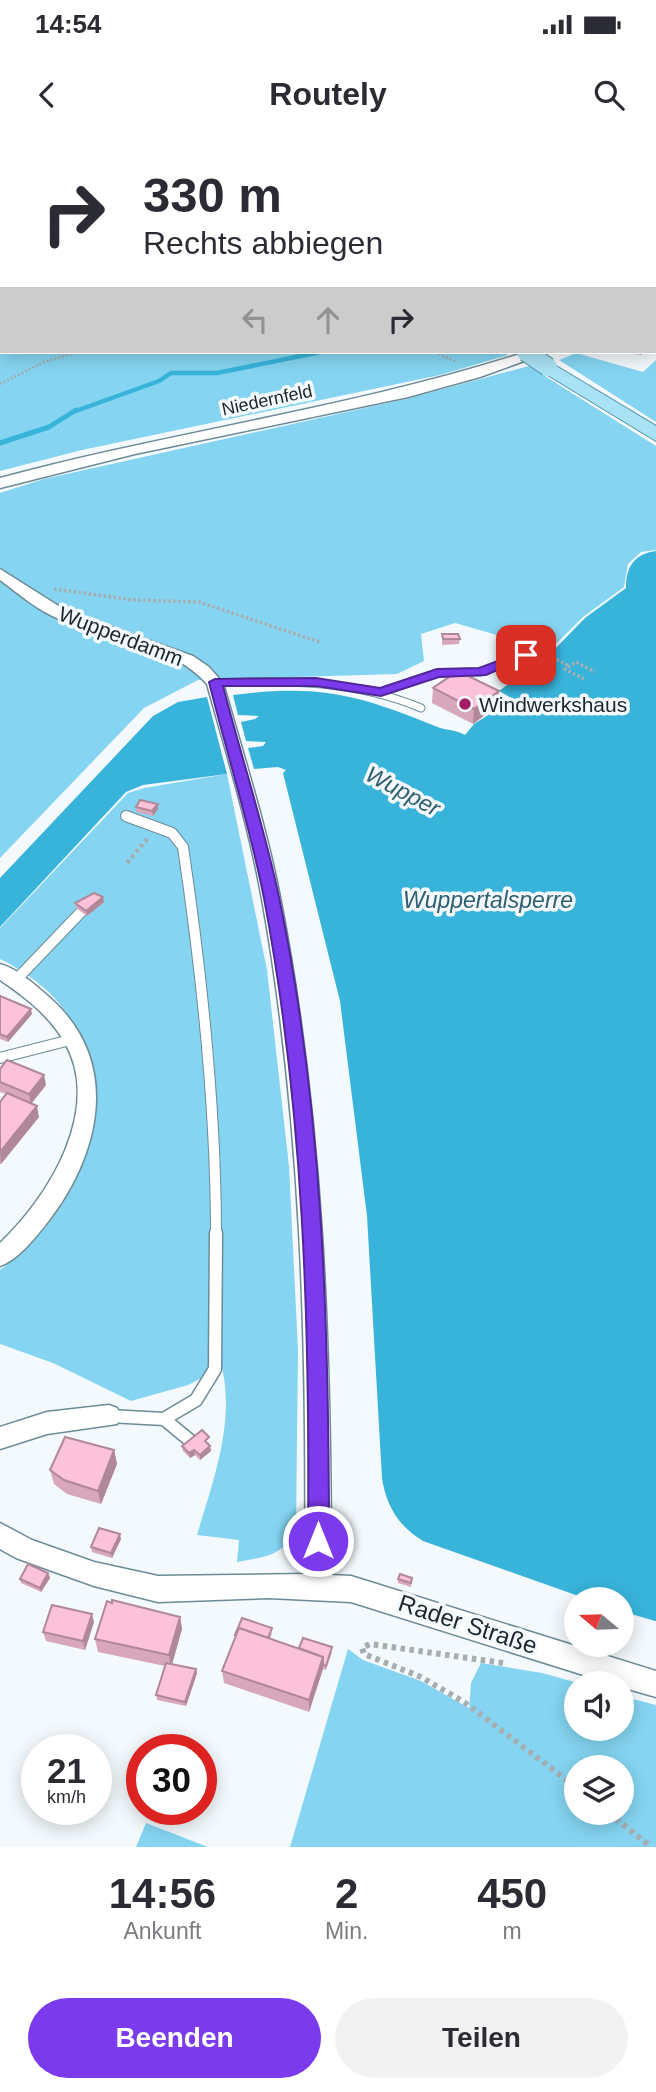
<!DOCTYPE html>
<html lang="de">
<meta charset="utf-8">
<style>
body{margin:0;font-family:Arial,sans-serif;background:#f2f2f3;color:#2b2b33;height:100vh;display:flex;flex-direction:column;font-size:26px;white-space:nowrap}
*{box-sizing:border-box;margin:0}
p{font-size:23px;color:#7c7c81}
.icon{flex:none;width:38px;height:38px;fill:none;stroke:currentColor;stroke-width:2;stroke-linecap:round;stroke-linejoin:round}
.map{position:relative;height:1707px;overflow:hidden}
.sheet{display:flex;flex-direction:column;background:#fff;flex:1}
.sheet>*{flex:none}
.top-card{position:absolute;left:0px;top:0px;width:656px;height:214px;box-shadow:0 4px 18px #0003;background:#fff;color:#2b2b33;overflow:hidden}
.needle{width:46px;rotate:289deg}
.tools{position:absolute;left:564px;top:1447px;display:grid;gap:14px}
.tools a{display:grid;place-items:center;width:70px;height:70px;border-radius:50%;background:#fff;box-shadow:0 4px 18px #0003;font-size:35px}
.speed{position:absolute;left:21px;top:1594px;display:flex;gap:14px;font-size:35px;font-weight:700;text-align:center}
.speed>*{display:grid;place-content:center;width:91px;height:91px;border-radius:50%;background:#fff;box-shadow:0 4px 18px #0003;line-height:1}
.speed small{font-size:18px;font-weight:400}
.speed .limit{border:10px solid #d22;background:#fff;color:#111}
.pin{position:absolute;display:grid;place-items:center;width:60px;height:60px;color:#fff;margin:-30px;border-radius:14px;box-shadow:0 4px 10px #0006}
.me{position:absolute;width:77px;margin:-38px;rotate:0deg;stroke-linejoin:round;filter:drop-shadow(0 0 5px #0008)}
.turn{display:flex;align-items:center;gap:24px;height:147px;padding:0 28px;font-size:32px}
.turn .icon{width:91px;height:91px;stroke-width:2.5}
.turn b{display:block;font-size:49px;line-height:60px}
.lanes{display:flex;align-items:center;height:66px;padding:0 28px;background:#0003;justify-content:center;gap:35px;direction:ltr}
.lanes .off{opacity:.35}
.eta{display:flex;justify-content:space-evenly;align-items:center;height:119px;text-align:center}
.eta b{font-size:42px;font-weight:700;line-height:49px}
.cta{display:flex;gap:14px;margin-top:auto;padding:14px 28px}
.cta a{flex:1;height:80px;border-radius:42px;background:#7c3aed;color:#fff;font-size:28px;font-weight:700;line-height:80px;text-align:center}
.cta a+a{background:#f2f2f3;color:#2b2b33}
.status{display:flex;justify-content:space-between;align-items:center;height:49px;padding:0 35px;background:#fff;direction:ltr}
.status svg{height:19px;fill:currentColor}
header{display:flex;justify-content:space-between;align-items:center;height:91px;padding:0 28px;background:#fff;font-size:32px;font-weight:700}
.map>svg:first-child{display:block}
</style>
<div class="status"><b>14:54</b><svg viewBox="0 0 49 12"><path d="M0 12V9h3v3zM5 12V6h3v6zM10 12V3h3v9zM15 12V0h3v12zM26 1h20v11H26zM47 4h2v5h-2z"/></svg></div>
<header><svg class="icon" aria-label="back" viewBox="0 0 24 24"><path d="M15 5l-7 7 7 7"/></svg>Routely<svg class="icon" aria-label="search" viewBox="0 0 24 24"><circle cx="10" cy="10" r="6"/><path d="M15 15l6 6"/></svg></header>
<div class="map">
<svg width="656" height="1707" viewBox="0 0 656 1707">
<rect width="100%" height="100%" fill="#f3f9fc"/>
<g fill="#85d5f2" fill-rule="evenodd">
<path d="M0,132L2,212H505L508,215L440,235L82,310L0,331Z"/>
<path d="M576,213L643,232L656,220V282L559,220Z"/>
<path d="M529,226L656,306V410L641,412L628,424L624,447L583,477L550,510L455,483L421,494L424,521L397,534L198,540L144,568L0,718V353L44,339L410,258Z"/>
<path d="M227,634L267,830L289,1026L298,1210L296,1387C286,1416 264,1417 237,1422L239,1400L197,1395C213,1341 235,1283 222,1228L188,1245L131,1261L53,1223L0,1204V1130C111,1051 139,886 0,819V788L128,653L144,648Z"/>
<path d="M348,1509L363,1520L421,1541L469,1568L471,1543L481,1523L542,1533L578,1543L576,1544V1589H621V1556L656,1565V1707H290ZM576,1628H621V1673H576Z"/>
<path d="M146,1683L208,1707H136Z"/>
</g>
<g fill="#38b4db">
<path d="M656,411V1481H655L621,1471V1460L587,1459L423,1401C398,1386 386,1365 382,1338L367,1076L340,861L283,633L286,630L278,627L254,629L248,608L263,606L266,602L246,601L241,582L255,579L259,576L238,575L233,555C318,544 357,554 435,586C446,591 451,588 465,595L474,584L513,559L499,551L536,523L533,512L549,515L585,478L626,448C626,427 634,414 656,411Z"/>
<path d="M207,557L227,634L143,645L126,652L0,787V738L153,576L178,562Z"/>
</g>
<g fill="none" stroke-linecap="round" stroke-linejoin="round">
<path stroke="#38b4db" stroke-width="4.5" d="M73,272L159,241L171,233H217L321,212"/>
<path stroke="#38b4db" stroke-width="5" d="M0,303L49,287L76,270"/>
<g stroke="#6c8b97" stroke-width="9">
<g id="service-far2">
<path d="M215,543C286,540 354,540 421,568"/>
<path d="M382,552L437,533L481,532L526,515"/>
</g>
</g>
<g stroke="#6c8b97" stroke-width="12">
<g id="service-far1">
<path d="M126,676L172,693L183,707C202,835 216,965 216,1095"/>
<path d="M15,841L81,772"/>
<path d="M0,918L74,899"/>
</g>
</g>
<g stroke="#6c8b97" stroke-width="15">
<g id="service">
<path d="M109,1276L164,1279L193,1303"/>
<path d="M164,1279L196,1260L215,1229L216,1093"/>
</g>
</g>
<g stroke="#6c8b97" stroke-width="3">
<g id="minor">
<path d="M489,0H500L487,2Z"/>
<path d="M605,0H615L616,2H606Z"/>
<rect x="0" y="83" width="2" height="6"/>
<path d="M0,429L68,472L193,516L209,527L223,543C243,614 266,685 280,757C324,981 331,1208 331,1435L351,1436L656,1531V1557L621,1547V1544H612L351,1462L269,1458L158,1462L94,1446L16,1418L0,1409V1383L32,1400L94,1422L158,1436L305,1434C307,1208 302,983 262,759C249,687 227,615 207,544C171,503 108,499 59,479C37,470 19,454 0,440Z"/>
<path d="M0,824C18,829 35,845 49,857C122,921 101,1014 47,1083C35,1098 18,1120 0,1126V1103C48,1058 103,970 65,903C50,876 25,857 0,840Z"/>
<path d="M109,1265L117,1268L121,1276L117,1284L47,1294L0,1309V1287L47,1272Z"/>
</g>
</g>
<g stroke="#6c8b97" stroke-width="3">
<g id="tertiary">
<rect x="654" y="81" width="2" height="11"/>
<path d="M654,127H656L654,137Z"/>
<path d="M526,212H549L480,237L408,257L135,314L0,348V338C174,291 354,268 526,212Z"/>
</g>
</g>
<g stroke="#5394aa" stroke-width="2">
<g id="primary">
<path d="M392,0H408L391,2Z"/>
<path d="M548,221L656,286V301L541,231L538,227Z"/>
</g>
</g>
<g stroke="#a6aeb2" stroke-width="2.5" stroke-dasharray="2 2" stroke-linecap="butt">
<path d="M435,212L456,222"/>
<path d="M0,244L44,222L77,212"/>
</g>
<g stroke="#a6aeb2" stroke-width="3.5" stroke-dasharray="2.5 2.5" stroke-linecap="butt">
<path d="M54,449L133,460L199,462L320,502"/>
<path d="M539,510L569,526"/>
<path d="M584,539L565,529L576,522L595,532"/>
</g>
<path stroke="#a6aeb2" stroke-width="4.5" stroke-dasharray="3.5 3.5" stroke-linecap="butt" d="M127,723L147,699"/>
<g stroke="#a6aeb2" stroke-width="6" stroke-dasharray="4.5 4.5" stroke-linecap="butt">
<path d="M503,1523L370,1504L362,1508L364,1514L421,1537L464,1562L576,1647"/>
<path d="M609,1673L651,1707"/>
</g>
<use href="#service-far2" stroke="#fff" stroke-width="7"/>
<use href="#service-far1" stroke="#fff" stroke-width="10"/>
<use href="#service" stroke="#fff" stroke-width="12"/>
<use href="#minor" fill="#fff" fill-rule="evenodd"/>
<use href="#tertiary" fill="#fff" fill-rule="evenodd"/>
<use href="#primary" fill="#aae2f5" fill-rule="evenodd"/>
<g stroke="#5394aa" stroke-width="20" stroke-linecap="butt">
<path id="primary-bridge" d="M526,212L548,227"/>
</g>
<use href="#primary-bridge" stroke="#aae2f5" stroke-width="18"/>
</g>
<g fill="#d8a7bb">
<path d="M630,212H643L641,215L630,213Z"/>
<path d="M442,494L460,499L459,504L442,505Z"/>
<path d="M433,548L499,551L498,565L473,584L432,563Z"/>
<path d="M136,667L158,669L153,676L136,672Z"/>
<path d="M104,762L87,776L76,768L75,763Z"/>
<path d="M0,856L32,874L8,902L0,899Z"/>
<path d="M0,929L46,945L31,964L39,977L1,1024H0V962L6,954L0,952Z"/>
<path d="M209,1302L208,1304L210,1306L211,1311L200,1320L195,1315L190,1318L183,1311L182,1306Z"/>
<path d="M114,1310L117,1324L101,1364L67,1354L54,1344L50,1330Z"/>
<path d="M121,1399L112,1418L92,1412L91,1407Z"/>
<path d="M48,1433L50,1438L41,1452L21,1443L20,1439Z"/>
<path d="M412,1438L411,1447L398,1443V1439Z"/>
<path d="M180,1477L182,1489L172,1524L197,1533L186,1566L157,1560L156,1555L165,1526L98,1512L95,1499Z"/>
<path d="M94,1482L85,1510L46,1501L43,1492Z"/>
<path d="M272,1493L270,1499L299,1508L332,1512L326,1530L323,1529L309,1572L224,1543L222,1531L235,1497V1495Z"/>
</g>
<g fill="#b08898">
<path d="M499,551L498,565L473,584L474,569Z"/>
<path d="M158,664V669L153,676L152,671Z"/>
<path d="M103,757L104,762L87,776L86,771Z"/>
<path d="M31,869L32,874L8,902L7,897Z"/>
<path d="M44,935L46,945L31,964L29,954Z"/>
<path d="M37,966L39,977L1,1024L0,1012Z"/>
<path d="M210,1306L211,1311L200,1320V1315Z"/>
<path d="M114,1310L117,1324L101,1364L98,1351Z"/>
<path d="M194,1310L195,1315L190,1318L189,1313Z"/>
<path d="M120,1394L121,1399L112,1418L111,1413Z"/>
<path d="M48,1433L50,1438L41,1452L40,1448Z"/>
<path d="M92,1474L94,1482L85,1510L83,1501Z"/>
<path d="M180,1477L182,1489L171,1528L169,1515Z"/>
<path d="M323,1517V1529L309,1572V1560Z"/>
<path d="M196,1529L197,1533L186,1566L185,1562Z"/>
</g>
<g fill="#fbc2d9" stroke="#b08898" stroke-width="2">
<rect x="654" y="168" width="2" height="28"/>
<path d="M442,494H458L460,499H443Z"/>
<path d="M458,531L499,551L474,569L433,548Z"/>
<path d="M140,660L158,664L152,671L136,667Z"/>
<path d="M94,753L103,757L86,771L75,763Z"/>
<path d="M0,856L31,869L7,897L0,894Z"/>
<path d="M7,920L44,935L29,954L0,942V929Z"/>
<path d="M7,953L37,966L0,1012V962Z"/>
<path d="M202,1290L209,1297L205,1301L210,1306L200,1315L194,1310L189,1313L182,1306Z"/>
<path d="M65,1297L114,1310L98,1351L64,1340L50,1330Z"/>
<path d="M99,1388L120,1394L111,1413L91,1407Z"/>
<path d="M28,1424L48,1433L40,1448L20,1439Z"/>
<path d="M400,1434L412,1438L411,1443L398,1439Z"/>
<path d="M112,1460L180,1477L169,1515L95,1499L107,1461L112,1463Z"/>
<path d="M52,1465L92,1474L83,1501L43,1492Z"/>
<path d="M242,1478L272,1488L268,1498L239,1488L236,1495H235Z"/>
<path d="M239,1488L323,1517L309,1560L222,1531Z"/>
<path d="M303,1498L332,1507L326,1526L323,1525V1517L299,1508Z"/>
<path d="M166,1523L196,1529L185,1562L156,1555Z"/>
</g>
<path fill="#7c3aed" stroke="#51269a" stroke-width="2" d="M522,512L532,515L486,535L439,537L381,556L316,546H223C241,616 264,686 279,757C323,968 329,1186 329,1401L326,1408L318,1411L311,1408L308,1401C310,1186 304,970 264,758C250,686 227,614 209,542L215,539L316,538L380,548L437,529L479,528Z"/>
<circle fill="#a21c68" stroke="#f3f9fc" stroke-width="2.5" cx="465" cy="564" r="7"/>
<g text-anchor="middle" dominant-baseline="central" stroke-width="7" stroke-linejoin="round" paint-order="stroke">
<g font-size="18" fill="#1c282d" stroke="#f3f9fc">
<text transform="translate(267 260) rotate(-12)">Niedernfeld</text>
</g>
<g font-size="21" fill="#1c282d" stroke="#f3f9fc">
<text transform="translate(121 496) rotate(21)">Wupperdamm</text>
</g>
<g font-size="21" fill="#1c282d" stroke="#f3f9fc" text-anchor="start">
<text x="479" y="564">Windwerkshaus</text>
</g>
<g font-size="23" font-style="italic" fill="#2e5f70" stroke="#f3f9fc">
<text transform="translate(403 651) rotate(28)">Wupper</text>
<text x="488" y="760">Wuppertalsperre</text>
</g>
<g font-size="24" fill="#1c282d" stroke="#f3f9fc">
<text transform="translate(468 1484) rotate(18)">Rader Straße</text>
</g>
</g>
</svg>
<div class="tools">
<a><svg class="needle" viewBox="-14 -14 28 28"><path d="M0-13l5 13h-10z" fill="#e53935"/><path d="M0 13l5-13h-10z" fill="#7c7c81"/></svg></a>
<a><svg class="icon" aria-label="sound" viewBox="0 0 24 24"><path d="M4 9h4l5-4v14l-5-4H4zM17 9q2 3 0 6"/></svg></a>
<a><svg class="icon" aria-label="layers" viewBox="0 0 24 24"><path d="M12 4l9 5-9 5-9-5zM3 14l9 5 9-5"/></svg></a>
</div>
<div class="speed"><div>21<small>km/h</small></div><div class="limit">30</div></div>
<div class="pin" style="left:526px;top:515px;background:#d93025"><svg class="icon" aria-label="arrive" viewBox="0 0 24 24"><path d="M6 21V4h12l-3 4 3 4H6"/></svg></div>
<svg class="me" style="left:318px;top:1401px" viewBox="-20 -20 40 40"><circle r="17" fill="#7c3aed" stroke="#fff" stroke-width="3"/><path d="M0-11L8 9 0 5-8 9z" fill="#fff"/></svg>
<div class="top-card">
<div class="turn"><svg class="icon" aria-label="right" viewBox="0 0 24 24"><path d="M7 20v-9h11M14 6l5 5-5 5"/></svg><div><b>330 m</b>Rechts abbiegen</div></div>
<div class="lanes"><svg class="icon off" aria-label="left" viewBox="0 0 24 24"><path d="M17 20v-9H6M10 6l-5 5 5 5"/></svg><svg class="icon off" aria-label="ahead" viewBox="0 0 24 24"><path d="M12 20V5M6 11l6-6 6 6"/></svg><svg class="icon" aria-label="right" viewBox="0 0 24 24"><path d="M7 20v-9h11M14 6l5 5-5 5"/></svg></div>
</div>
</div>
<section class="sheet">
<div class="eta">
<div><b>14:56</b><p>Ankunft</p></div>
<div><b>2</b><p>Min.</p></div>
<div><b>450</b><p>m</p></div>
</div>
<div class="cta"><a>Beenden</a><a>Teilen</a></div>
</section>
